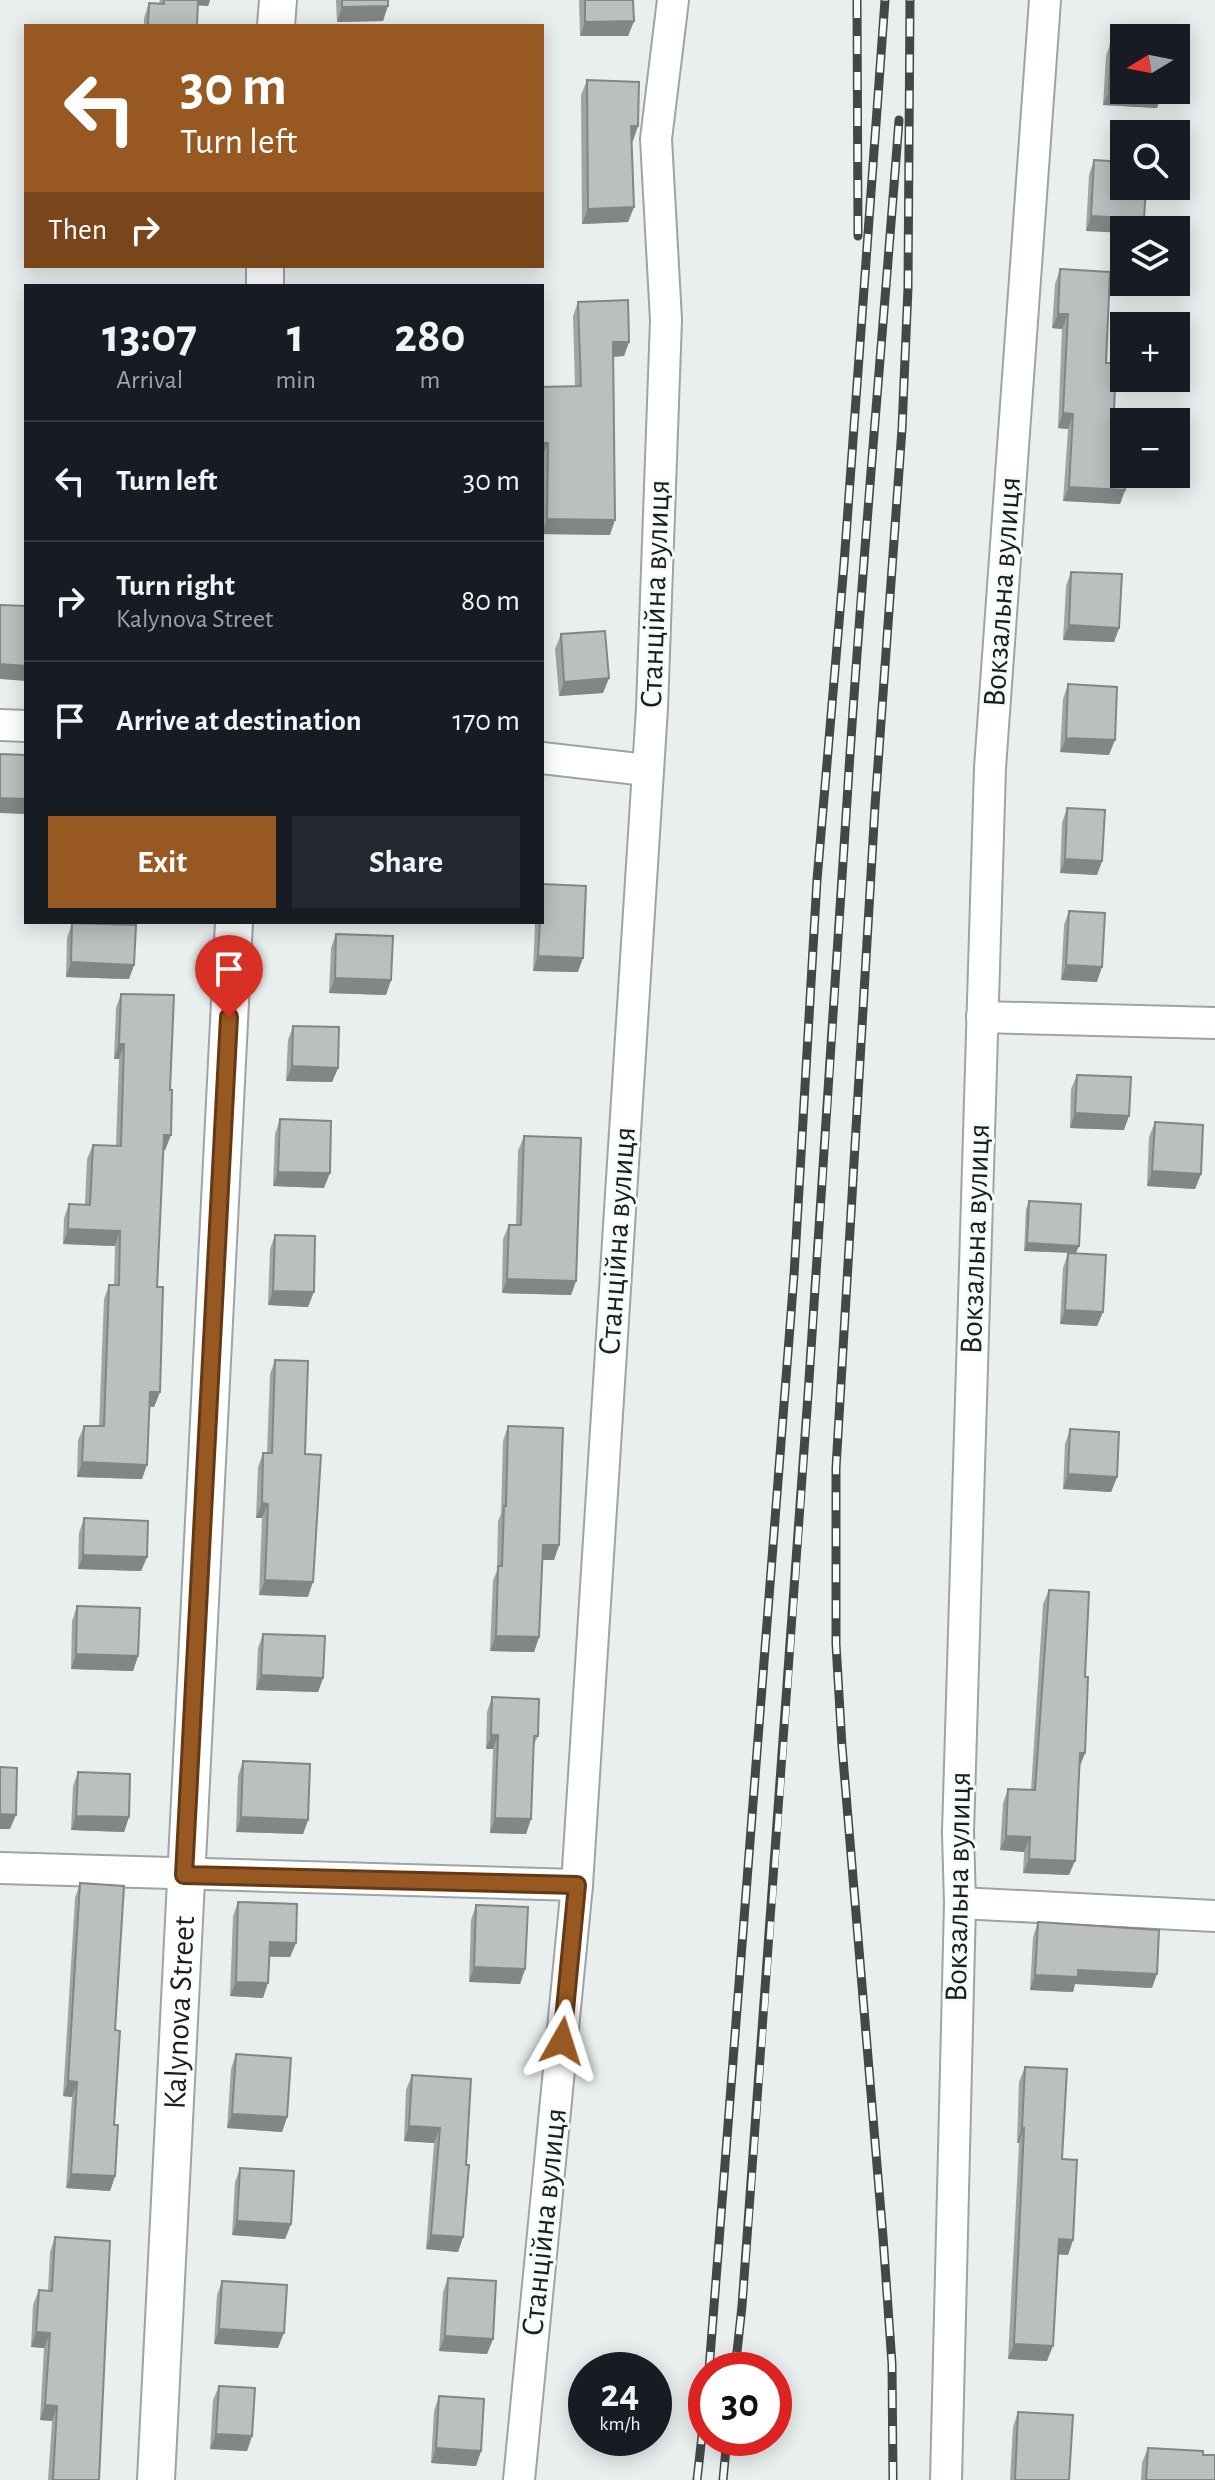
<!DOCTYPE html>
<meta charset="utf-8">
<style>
body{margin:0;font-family:"Alegreya Sans",sans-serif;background:#242831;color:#f1f3f6;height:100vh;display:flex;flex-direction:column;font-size:30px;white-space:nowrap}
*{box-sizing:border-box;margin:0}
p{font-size:26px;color:#9ea1a6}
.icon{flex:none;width:44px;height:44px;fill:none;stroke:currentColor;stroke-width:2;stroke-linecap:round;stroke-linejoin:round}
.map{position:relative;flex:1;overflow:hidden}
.details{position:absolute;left:24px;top:284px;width:520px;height:640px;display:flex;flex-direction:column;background:#171b24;border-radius:0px;box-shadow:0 4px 20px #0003}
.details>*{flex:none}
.guide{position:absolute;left:24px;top:24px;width:520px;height:244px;border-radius:0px;box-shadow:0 4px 20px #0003;background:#985822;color:#fff;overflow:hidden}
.needle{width:52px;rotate:260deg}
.fabs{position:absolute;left:1110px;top:24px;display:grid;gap:16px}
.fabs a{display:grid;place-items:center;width:80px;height:80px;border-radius:0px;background:#171b24;box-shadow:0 4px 20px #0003;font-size:40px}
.speed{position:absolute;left:568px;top:2352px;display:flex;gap:16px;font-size:40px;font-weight:700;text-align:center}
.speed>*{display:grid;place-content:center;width:104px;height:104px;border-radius:50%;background:#171b24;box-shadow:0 4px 20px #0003;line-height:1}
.speed small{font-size:20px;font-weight:400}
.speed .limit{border:12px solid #d22;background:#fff;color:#111}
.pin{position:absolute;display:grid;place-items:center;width:68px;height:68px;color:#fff;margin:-82px -34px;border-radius:50% 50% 50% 0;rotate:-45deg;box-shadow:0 0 8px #0007}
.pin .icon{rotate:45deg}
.me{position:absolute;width:88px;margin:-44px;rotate:6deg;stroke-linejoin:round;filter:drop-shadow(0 0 6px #0008)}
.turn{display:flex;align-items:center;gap:28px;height:168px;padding:0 24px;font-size:36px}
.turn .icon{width:104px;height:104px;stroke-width:2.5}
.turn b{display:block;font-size:56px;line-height:68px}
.then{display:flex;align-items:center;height:76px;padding:0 24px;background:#0003;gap:16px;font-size:30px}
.eta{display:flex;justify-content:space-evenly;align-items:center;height:136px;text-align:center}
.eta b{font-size:48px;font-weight:700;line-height:56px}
.button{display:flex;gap:16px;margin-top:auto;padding:16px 24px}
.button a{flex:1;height:92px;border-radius:0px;background:#985822;color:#fff;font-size:32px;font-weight:700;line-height:92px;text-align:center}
.button a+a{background:#242831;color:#f1f3f6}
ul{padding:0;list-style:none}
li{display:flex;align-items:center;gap:24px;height:120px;padding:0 24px;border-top:2px solid #363941}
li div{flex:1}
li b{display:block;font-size:30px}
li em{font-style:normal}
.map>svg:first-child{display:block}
</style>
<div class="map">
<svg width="1215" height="2480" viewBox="0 0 1215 2480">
<rect width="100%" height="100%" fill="#e9eeee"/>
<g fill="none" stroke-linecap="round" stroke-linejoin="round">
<g stroke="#9fa3a4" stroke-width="34">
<g id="minor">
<path d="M0,725L26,726"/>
<path d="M542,758L646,770"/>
<path d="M982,1017L1215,1023"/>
<path d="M0,1868L577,1885"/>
<path d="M960,1903L1215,1916"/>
<path d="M519,2480L577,1885L652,708L666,320L656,139L673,0"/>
<path d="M946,2480L960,1903L958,1832L990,768L1045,0"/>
</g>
</g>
<g stroke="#9fa3a4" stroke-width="40">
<g id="tertiary">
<path d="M276,26L278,0"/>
<path d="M265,286V266"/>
<path id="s1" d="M156,2480L234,922"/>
</g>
</g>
<use href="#minor" stroke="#fff" stroke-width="30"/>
<use href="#tertiary" stroke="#fff" stroke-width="36"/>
<g stroke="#444747" stroke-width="9">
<g id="rail">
<path d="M857,0L858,236"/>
<path d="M709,2370L794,1275L817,880L844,564L885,0"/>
<path d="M735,2370L742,2306C781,1804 815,1303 847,801C861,573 882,347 899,120"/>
<path d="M697,2480L706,2400"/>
<path d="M723,2480L727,2438"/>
<path d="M893,2480L892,2364L883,2237L842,1746L836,1644V1468L875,806L902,429L908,288L910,0"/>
</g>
</g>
<use href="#rail" stroke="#f6fbfc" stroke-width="6" stroke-dasharray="18" stroke-linecap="butt"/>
</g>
<g fill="#a1a4a5">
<path d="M160,0H210L208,6L198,5L197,26H144V18L149,3H159Z"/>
<path d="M336,0H388L383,21L337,22Z"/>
<path d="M579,0H633L634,21L628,36H580Z"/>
<path d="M1111,41L1157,108L1103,105L1106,56Z"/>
<path d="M587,80L633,141H631L634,207L628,222L582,224L581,95Z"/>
<path d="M1094,160L1144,219L1140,230L1086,231L1089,175Z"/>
<path d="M1060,269L1106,363L1113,434L1125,490L1120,504L1063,501L1068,429L1058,428L1062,329L1052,328L1055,284Z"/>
<path d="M578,302L629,342L624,356L613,357L610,535L542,534V387L575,386L573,316Z"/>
<path d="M1071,572L1119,628L1114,642L1063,640L1066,586Z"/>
<path d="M561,634L609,678L603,693L559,696L555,649Z"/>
<path d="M1068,684L1109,755L1060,752L1063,699Z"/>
<path d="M1067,808L1102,861L1097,875L1060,873L1062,823Z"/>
<path d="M1069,911L1097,982L1061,980L1064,925Z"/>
<path d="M535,922H542L578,972L533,971Z"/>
<path d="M72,923L134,965L129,979L66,977L67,938Z"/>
<path d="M336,934L391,980L386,995L329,993L331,948Z"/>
<path d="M121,994L170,1090L171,1135L165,1150H163L157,1287L160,1392L154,1407L149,1406L142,1479L77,1477L78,1440L84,1426H99L104,1299L109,1285H114L115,1246L63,1244L64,1218L69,1204H85L87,1159L93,1145H116L119,1059H114L116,1008Z"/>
<path d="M293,1026L338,1068L332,1082L286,1081L288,1040Z"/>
<path d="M1077,1075L1124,1130L1070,1128L1071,1089Z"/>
<path d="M280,1119L324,1188L273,1186L275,1134Z"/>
<path d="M1155,1122L1201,1174L1195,1189L1147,1186L1149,1137Z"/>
<path d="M524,1136L576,1281L571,1295L502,1293L503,1239L509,1225H516L518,1151Z"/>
<path d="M1029,1201L1076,1253L1024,1251L1026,1209Z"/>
<path d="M275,1235L308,1307L268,1305L270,1249Z"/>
<path d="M1068,1253L1103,1312L1097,1326L1060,1324L1063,1268Z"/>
<path d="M275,1360L305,1454L308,1597L259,1595L262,1518H256L258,1467L263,1453H267L270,1374Z"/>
<path d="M508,1426L559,1545L554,1560H542L539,1637L534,1652L490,1651L493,1580L497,1571L498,1521L501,1514L503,1441Z"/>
<path d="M1070,1429L1117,1477L1111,1492L1063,1489L1065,1444Z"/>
<path d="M84,1518L147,1557L141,1571L78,1569L79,1533Z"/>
<path d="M1049,1590L1085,1677V1753L1079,1768L1069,1875L1023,1873L1024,1852L1000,1850L1003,1803L1008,1789L1031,1790L1043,1604Z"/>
<path d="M77,1606L138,1656L133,1671L71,1669L72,1621Z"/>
<path d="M263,1634L323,1678L318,1692L256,1690L258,1648Z"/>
<path d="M492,1697L538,1736L533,1747L531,1819L526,1834L490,1833L493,1749H486L487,1712Z"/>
<path d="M243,1761L308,1820L303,1834L236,1832L238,1776Z"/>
<path d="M78,1772L129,1817L124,1832L71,1830L73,1786Z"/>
<path d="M80,1883L115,2030L114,2125L115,2176L110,2191L66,2188L72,2097L63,2096L75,1898Z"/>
<path d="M238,1902L296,1943L290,1957H269L263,1998L230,1996L233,1916Z"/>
<path d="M476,1905L525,1969L520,1984L469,1982L471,1920Z"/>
<path d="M1038,1922L1152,1988L1075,1984L1073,1992L1030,1990L1033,1937Z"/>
<path d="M236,2054L287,2117L282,2132L227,2128L231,2069Z"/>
<path d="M1025,2067L1062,2159L1073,2240L1068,2255L1058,2254L1047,2361L1008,2359L1019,2143H1017L1019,2082Z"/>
<path d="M412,2075L471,2079L463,2237L458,2252L426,2249L434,2143L404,2141L406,2090Z"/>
<path d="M240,2168L291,2224L285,2239L232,2235L235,2182Z"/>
<path d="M55,2237L99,2480H48L52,2421L40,2420L44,2348L31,2347L33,2305L39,2290L48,2291L50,2252Z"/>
<path d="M448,2278L493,2339L487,2354L439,2351L443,2292Z"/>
<path d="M222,2281L278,2348L214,2344L217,2295Z"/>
<path d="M219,2386L252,2436L247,2451L210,2449L213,2400Z"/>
<path d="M439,2396L481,2451L476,2466L431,2463L434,2411Z"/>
<path d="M1018,2412L1069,2480H1010L1013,2427Z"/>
<path d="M1148,2448L1203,2455L1215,2480H1141L1142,2463Z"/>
</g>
<g fill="#838686">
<path d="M195,0H210L208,6L193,5Z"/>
<path d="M388,6L383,21L337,22L342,7Z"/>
<path d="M634,21L628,36H580L585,22Z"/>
<path d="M1109,91L1162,93L1157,108L1103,105Z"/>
<path d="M631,126H638L633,141L626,140Z"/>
<path d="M634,207L628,222L582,224L588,209Z"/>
<path d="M1091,216L1144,219L1140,230H1124V233L1086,231Z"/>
<path d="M1058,314H1068L1062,329L1052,328Z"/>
<path d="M613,342H629L624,356L608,357Z"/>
<path d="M1063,413L1073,414L1068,429L1058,428Z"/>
<path d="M543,443H548L542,458V445Z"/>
<path d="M1069,487L1125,490L1120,504L1063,501Z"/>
<path d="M547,519L615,520L610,535L542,534Z"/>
<path d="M1069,625L1119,628L1114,642L1063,640Z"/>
<path d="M0,664L26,666V681L0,679Z"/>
<path d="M609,678L603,693L559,696L564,682Z"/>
<path d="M1066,738L1115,740L1109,755L1060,752Z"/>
<path d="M0,798L26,799V809L24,814L0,813Z"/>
<path d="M1065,859L1102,861L1097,875L1060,873Z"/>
<path d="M538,956L583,958L578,972L533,971Z"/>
<path d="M71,962L134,965L129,979L66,977Z"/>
<path d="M1066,965L1102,967L1097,982L1061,980Z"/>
<path d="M335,978L391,980L386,995L329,993Z"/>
<path d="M119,1044H124L119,1059H114Z"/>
<path d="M292,1066L338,1068L332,1082L286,1081Z"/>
<path d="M1075,1113L1129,1116L1124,1130L1070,1128Z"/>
<path d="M164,1135H171L165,1150H158Z"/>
<path d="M1152,1171L1201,1174L1195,1189L1147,1186Z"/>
<path d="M278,1172L330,1173L324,1188L273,1186Z"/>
<path d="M68,1229L120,1231L115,1246L63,1244Z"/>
<path d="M1027,1243L1079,1246L1076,1253L1024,1251Z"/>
<path d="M507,1279L576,1281L571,1295L502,1293Z"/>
<path d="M273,1291L314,1292L308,1307L268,1305Z"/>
<path d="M1065,1310L1103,1312L1097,1326L1060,1324Z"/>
<path d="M150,1392H160L154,1407L145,1406Z"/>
<path d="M82,1462L147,1465L142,1479L77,1477Z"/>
<path d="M1068,1474L1117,1477L1111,1492L1063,1489Z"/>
<path d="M262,1503L268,1504L262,1518H256Z"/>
<path d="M543,1545H559L554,1560H537Z"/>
<path d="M83,1555L147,1557L141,1571L78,1569Z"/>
<path d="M265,1580L313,1582L308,1597L259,1595Z"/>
<path d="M496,1636L539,1637L534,1652L490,1651Z"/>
<path d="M76,1654L138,1656L133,1671L71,1669Z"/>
<path d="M261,1675L323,1678L318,1692L256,1690Z"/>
<path d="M491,1735H498L493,1749H486Z"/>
<path d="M1080,1753H1085L1079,1768Z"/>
<path d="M0,1814L16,1815L10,1829H0Z"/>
<path d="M76,1816L129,1817L124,1832L71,1830Z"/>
<path d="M241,1817L308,1820L303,1834L236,1832Z"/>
<path d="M495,1818L531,1819L526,1834L490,1833Z"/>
<path d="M1006,1836L1030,1837L1024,1852L1000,1850Z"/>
<path d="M1029,1859L1075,1861L1069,1875L1023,1873Z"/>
<path d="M270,1942L296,1943L290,1957L265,1956Z"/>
<path d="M474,1967L525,1969L520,1984L469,1982Z"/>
<path d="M1078,1970L1157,1974L1152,1988L1075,1984L1073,1992L1030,1990L1035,1975Z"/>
<path d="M236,1982L268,1983L263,1998L230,1996Z"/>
<path d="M68,2081L77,2082L72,2097L63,2096Z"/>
<path d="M232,2114L287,2117L282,2132L227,2128Z"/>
<path d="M409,2126L440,2128L434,2143L404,2141Z"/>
<path d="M1022,2128H1024L1019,2143H1017Z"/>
<path d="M71,2174L115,2176L110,2191L66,2188Z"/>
<path d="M237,2221L291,2224L285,2239L232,2235Z"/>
<path d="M431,2235L463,2237L458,2252L426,2249Z"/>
<path d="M1059,2239L1073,2240L1068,2255L1053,2254Z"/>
<path d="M219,2329L284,2333L278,2348L214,2344Z"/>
<path d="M36,2332L50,2333L44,2348L31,2347Z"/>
<path d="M445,2336L493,2339L487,2354L439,2351Z"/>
<path d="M1014,2344L1053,2346L1047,2361L1008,2359Z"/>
<path d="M45,2405L57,2406L52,2421L40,2420Z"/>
<path d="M216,2434L252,2436L247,2451L210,2449Z"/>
<path d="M436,2448L481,2451L476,2466L431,2463Z"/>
</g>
<g fill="#bbbfc0" stroke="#838686" stroke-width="2">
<path d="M164,0H198L197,26H148L149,3L164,4Z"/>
<path d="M342,0H388V6L342,7Z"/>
<path d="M585,0H633L634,21L585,22Z"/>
<path d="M1111,41L1124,42V90H1162V93L1109,91Z"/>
<path d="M587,80L639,82L638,126H631L634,207L588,209Z"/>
<path d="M1094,160L1124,162V186H1146L1144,219L1091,216Z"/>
<path d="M1060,269L1110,272L1106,363H1116L1113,434L1124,435V474H1126L1125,490L1069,487L1073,414L1063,413L1068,314H1058Z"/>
<path d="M628,300L629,342H613L615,520L547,519L548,443H543L542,387L581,386L578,302Z"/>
<path d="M1071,572L1122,574L1119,628L1069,625Z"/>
<path d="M0,605L26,606V666L0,664Z"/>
<path d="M605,631L609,678L564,682L561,634Z"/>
<path d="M1068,684L1117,687L1115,740L1066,738Z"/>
<path d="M0,754L26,755V799L0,798Z"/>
<path d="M1067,808L1105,810L1102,861L1065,859Z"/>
<path d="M542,884L586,886L583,958L538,956L540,922H542Z"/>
<path d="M1069,911L1105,913L1102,967L1066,965Z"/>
<path d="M72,923L136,925L134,965L71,962Z"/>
<path d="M336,934L393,936L391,980L335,978Z"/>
<path d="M121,994L174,995L170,1090H172L171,1135H164L157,1287H163L160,1392H150L147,1465L82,1462L84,1426H104L109,1285H119L120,1231L68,1229L69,1204L90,1205L93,1145L121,1146L124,1044H119Z"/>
<path d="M293,1026L339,1027L338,1068L292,1066Z"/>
<path d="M1077,1075L1131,1077L1129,1116L1075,1113Z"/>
<path d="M280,1119L331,1121L330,1173L278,1172Z"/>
<path d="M1155,1122L1203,1125L1201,1174L1152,1171Z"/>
<path d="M524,1136L581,1138L576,1281L507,1279L509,1225H521Z"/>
<path d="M1029,1201L1081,1204L1079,1246L1027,1243Z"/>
<path d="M275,1235L315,1236L314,1292L273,1291Z"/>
<path d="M1068,1253L1106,1255L1103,1312L1065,1310Z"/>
<path d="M275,1360L308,1361L305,1454L321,1455L313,1582L265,1580L268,1504L262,1503L263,1453H272Z"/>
<path d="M508,1426L563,1428L559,1545H543L539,1637L496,1636L498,1566H502L504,1506H506Z"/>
<path d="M1070,1429L1119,1432L1117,1477L1068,1474Z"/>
<path d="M84,1518L148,1521L147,1557L83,1555Z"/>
<path d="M1049,1590L1089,1592L1085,1677H1088L1085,1753H1080L1075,1861L1029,1859L1030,1837L1006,1836L1008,1789L1035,1790Z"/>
<path d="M77,1606L140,1608L138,1656L76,1654Z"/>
<path d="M263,1634L325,1636L323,1678L261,1675Z"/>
<path d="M492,1697L539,1699L538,1736H534L531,1819L495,1818L498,1735H491Z"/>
<path d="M243,1761L310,1764L308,1820L241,1817Z"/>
<path d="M0,1767L17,1768L16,1815L0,1814Z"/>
<path d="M78,1772L130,1774L129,1817L76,1816Z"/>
<path d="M80,1883L124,1886L115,2030L120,2031L114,2125H118L115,2176L71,2174L77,2082L68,2081Z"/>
<path d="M238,1902L297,1904L296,1943L270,1942L268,1983L236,1982Z"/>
<path d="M476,1905L528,1907L525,1969L474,1967Z"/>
<path d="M1038,1922L1159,1930L1157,1974L1078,1970V1977L1035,1975Z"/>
<path d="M236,2054L291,2058L287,2117L232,2114Z"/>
<path d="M1025,2067L1067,2069L1062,2159L1077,2160L1073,2240L1059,2239L1053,2346L1014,2344L1024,2128H1022Z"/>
<path d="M412,2075L471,2079L466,2165H469L463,2237L431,2235L440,2128L409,2126Z"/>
<path d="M240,2168L294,2171L291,2224L237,2221Z"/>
<path d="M55,2237L110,2241L99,2480H53L57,2406L45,2405L50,2333L36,2332L39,2290L52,2291Z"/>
<path d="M448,2278L496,2281L493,2339L445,2336Z"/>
<path d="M222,2281L287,2285L284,2333L219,2329Z"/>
<path d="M219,2386L255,2388L252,2436L216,2434Z"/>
<path d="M439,2396L484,2399L481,2451L436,2448Z"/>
<path d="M1018,2412L1073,2415L1069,2480H1015Z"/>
<path d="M1148,2448L1203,2451V2455H1215V2480H1146Z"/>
</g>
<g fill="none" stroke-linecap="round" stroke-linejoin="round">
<g stroke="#633916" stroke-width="20">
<path id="route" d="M229,1017L184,1875L577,1885L562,2041"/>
</g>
<use href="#route" stroke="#985822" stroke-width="14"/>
</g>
<g text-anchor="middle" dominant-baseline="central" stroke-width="6" stroke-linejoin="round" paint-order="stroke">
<g font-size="32" fill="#1c1e1e" stroke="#f6fbfc">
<text transform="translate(1002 592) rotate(-86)">Вокзальна вулиця</text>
<text transform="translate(655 594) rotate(-88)">Станційна вулиця</text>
<text transform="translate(975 1239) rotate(-88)">Вокзальна вулиця</text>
<text transform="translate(617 1241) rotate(-86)">Станційна вулиця</text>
<text transform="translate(958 1887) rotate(-89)">Вокзальна вулиця</text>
<text stroke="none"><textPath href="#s1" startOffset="468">Kalynova Street</textPath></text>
<text transform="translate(544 2222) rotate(-84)">Станційна вулиця</text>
</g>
</g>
</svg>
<div class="fabs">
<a><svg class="needle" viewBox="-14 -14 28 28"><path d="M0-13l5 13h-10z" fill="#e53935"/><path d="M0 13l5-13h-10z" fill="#9ea1a6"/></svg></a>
<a><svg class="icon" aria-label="search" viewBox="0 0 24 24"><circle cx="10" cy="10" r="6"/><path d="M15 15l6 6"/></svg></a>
<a><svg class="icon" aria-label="layers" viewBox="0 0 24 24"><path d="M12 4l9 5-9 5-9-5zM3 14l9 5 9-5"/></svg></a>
<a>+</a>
<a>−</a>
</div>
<div class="speed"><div>24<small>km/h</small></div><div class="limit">30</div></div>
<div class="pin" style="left:229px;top:1017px;background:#d93025"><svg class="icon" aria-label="arrive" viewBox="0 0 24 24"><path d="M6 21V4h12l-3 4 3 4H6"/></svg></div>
<svg class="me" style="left:562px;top:2041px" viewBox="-20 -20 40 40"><path d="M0-17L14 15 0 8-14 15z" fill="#985822" stroke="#fff" stroke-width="4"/></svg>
<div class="guide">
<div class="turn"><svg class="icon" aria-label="left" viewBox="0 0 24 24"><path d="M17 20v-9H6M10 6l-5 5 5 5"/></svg><div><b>30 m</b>Turn left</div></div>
<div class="then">Then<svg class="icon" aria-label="right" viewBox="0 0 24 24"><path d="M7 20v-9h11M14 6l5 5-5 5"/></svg></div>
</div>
<section class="details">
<div class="eta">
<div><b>13:07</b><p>Arrival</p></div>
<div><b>1</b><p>min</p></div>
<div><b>280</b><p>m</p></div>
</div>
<ul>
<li><svg class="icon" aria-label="left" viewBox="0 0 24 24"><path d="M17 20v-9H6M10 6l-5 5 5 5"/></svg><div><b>Turn left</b></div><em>30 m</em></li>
<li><svg class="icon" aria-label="right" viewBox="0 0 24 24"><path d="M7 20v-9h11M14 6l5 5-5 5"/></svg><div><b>Turn right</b><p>Kalynova Street</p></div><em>80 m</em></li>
<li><svg class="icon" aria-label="arrive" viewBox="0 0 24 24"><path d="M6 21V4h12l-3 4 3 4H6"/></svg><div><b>Arrive at destination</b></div><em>170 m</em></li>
</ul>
<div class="button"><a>Exit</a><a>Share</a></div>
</section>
</div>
